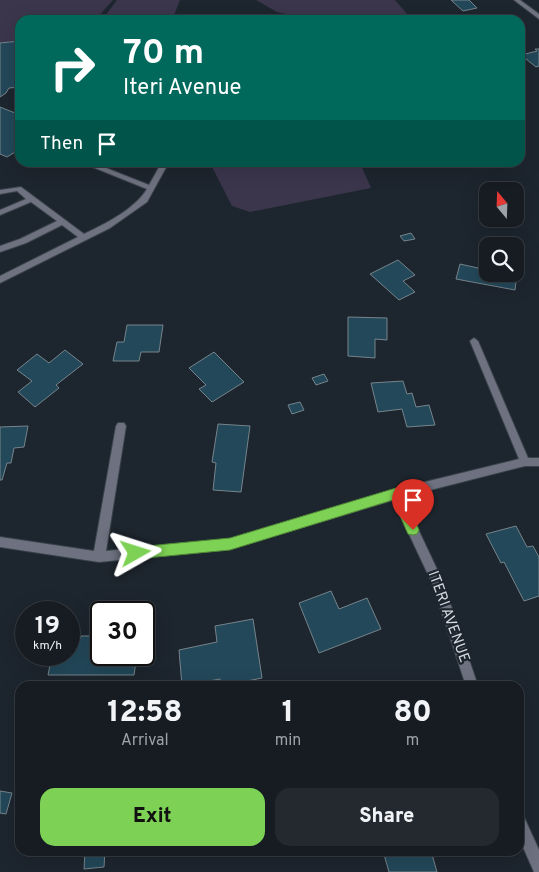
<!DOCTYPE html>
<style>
body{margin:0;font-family:Overpass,sans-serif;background:#23292f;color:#f1f3f6;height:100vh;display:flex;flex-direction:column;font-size:19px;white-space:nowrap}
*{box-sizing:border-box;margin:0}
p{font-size:16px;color:#9ea1a5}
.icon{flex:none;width:28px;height:28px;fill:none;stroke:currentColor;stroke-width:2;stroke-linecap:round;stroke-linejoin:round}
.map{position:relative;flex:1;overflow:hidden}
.drawer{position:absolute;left:15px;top:681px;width:509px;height:175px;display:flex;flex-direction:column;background:#161c22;border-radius:15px;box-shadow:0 5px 20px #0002,0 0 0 1px #353a40}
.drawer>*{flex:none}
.hud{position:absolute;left:15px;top:15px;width:510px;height:152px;border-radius:15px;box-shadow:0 5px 20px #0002,0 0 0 1px #353a40;background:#00695c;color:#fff;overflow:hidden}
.needle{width:32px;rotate:341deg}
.buttons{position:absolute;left:479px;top:182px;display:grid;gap:10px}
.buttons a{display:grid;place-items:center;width:45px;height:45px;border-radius:10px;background:#161c22;box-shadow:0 5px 20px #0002,0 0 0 1px #353a40;font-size:25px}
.speed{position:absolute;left:15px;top:601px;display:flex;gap:10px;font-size:25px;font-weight:700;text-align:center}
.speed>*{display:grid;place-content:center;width:65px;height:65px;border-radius:50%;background:#161c22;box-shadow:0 5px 20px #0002,0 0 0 1px #353a40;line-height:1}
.speed small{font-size:12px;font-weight:400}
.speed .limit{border:2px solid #111;border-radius:8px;background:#fff;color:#111}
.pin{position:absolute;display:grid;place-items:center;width:42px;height:42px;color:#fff;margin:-51px -21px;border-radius:50% 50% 50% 0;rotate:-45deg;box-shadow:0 0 5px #0007}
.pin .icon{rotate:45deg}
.me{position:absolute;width:55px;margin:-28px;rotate:84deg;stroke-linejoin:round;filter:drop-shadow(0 0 4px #0008)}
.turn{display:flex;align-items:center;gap:18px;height:105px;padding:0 25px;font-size:22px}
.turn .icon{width:65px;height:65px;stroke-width:2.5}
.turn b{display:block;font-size:35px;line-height:42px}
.then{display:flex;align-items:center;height:48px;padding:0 25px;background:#0003;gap:10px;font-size:19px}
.eta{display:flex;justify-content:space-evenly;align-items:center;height:85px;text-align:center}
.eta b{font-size:30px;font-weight:800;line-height:35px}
.cta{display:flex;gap:10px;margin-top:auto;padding:10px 25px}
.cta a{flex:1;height:58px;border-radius:15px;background:#7dd154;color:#111;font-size:20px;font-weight:800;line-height:58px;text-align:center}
.cta a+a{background:#23292f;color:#f1f3f6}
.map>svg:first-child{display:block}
</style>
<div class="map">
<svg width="539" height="872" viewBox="0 0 539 872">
<rect width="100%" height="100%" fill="#1d252e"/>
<g fill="#3c364d">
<path d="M0,0H113L95,20H20V41L0,43Z"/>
<path d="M117,0H180L172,20H102Z"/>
<path d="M256,0H395L412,20H316L277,12Z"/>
<path d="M210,163H360L371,188L250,212L232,206Z"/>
</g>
<g fill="#234859" stroke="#76848b">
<path d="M451,0H469L477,8L463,11Z"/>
<path d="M20,41V87L9,88L6,93L0,97V43Z"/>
<path d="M535,49H539V66L536,67L521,55L537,51Z"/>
<path d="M0,107L20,115V149L7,157L0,154Z"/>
<path d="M411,233L415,239L404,241L400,236Z"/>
<path d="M398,260L415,275L403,281L415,292L399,300L370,274Z"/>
<path d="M460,264L478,268L479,264L488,266V274L517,273L515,290L456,279Z"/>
<path d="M348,317L387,318V340L375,339V358L348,356Z"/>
<path d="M127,325H163L159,352H141L139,361H113L117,342H124Z"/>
<path d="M65,350L83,364L56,385L59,388L35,407L18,392L32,381L17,370L37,354L49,363Z"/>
<path d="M214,352L244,382L212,402L199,389L206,385L189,368Z"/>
<path d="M324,374L328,381L316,385L312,378Z"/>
<path d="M403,381L407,394L412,393L416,407L429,405L435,425L407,427L402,409L378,412L371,383Z"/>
<path d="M300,402L304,410L292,414L288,405Z"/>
<path d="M218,424L250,426L241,492L213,490L216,463L212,462Z"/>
<path d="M28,426L24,447L14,448L11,463H7L2,480H0V427Z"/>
<path d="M516,526L527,547L533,546L539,557V596L524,601L504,562L501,563L486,534Z"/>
<path d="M331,591L339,609L367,598L381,629L319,653L299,603Z"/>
<path d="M253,619L262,678L222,686L220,679L182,686L179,650L217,642L215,626Z"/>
<path d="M81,636H101V655H137L134,675H48L52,655H69V639H80Z"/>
<path d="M0,791L12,793L6,814L0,813Z"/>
<path d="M85,851H105L104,867L84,869Z"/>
<path d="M383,851H431L437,872H389Z"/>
</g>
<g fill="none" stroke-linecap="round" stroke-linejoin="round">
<g stroke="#3a424a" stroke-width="2">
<path id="service" d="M80,162H91L149,185L162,162H169L147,202L110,228L0,283V276L78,237L62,225L26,243L0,252V246L20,239L57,221L31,202L0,215V210L26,199L17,191L0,194V190L21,187L84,234C105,224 135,209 147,189Z"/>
</g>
<g stroke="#3a424a" stroke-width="2">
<g id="minor">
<path d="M514,0H520L539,14V19Z"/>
<path d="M474,338L478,341L528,458H539V466H525L403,497L443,582L478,686H466L432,583L393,500L230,549L99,562L0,547V537L94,551L116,426L118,423H124L126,426L106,551L230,539L396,489L519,459L470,341Z"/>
<path d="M519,815L524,817L539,850V872H534L519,838Z"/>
</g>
</g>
<use href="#service" fill="#6e7280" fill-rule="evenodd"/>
<use href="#minor" fill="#6e7280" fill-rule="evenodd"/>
</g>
<path fill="#7dd154" stroke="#518837" d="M396,488L400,490L417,525L419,530L417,534L413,535L408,534L393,500L230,550L136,559L132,558L130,553L132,549L136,547L230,538Z"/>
<g text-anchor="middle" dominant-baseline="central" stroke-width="4.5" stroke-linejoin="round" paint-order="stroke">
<g font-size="15" fill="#d3d9df" stroke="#1d252e">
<text transform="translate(448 617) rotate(70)">ITERI AVENUE</text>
</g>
</g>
</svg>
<div class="buttons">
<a><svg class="needle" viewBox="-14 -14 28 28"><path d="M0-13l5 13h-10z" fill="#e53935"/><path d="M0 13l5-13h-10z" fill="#9ea1a5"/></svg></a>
<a><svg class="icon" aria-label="search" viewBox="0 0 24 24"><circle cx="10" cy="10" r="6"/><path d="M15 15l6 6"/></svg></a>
</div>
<div class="speed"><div>19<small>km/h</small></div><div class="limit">30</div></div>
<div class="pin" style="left:413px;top:530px;background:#d93025"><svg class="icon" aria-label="arrive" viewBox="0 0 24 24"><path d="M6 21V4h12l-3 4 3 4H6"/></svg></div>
<svg class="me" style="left:136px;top:553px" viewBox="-20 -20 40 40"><path d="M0-17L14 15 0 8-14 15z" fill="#7dd154" stroke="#fff" stroke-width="4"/></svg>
<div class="hud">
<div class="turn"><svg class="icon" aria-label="right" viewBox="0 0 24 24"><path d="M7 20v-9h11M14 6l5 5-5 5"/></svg><div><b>70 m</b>Iteri Avenue</div></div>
<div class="then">Then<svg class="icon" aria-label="arrive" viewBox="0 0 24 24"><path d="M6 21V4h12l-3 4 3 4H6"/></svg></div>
</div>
<section class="drawer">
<div class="eta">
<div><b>12:58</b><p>Arrival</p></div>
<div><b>1</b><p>min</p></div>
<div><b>80</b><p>m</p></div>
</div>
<div class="cta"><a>Exit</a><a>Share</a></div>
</section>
</div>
